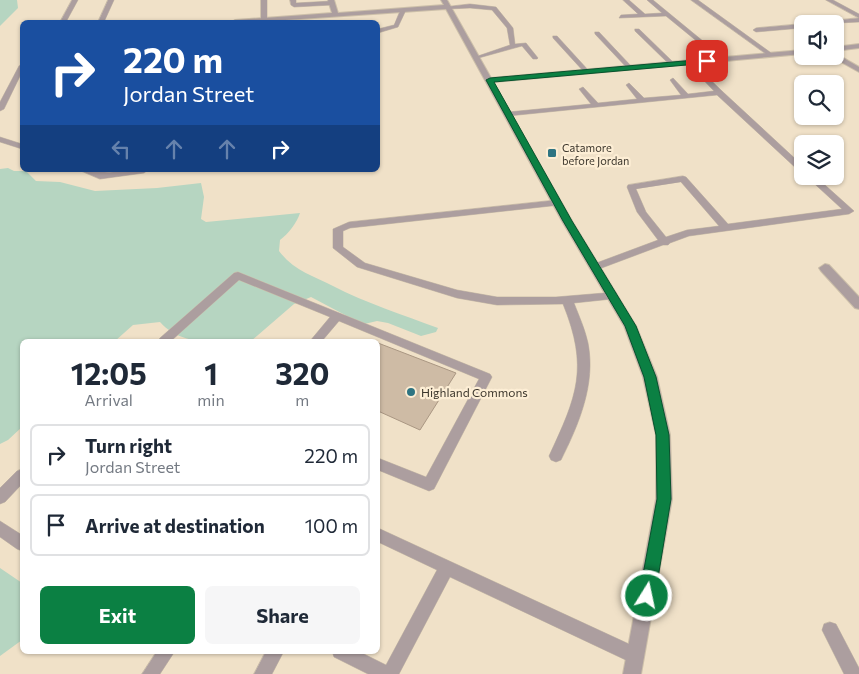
<!DOCTYPE html>
<style>
body{margin:0;font-family:Commissioner,sans-serif;background:#f6f6f7;color:#1f2937;height:100vh;display:flex;flex-direction:column;font-size:19px;white-space:nowrap}
*{box-sizing:border-box;margin:0}
p{font-size:16px;color:#747a83}
.icon{flex:none;width:28px;height:28px;fill:none;stroke:currentColor;stroke-width:2;stroke-linecap:round;stroke-linejoin:round}
.map{position:relative;flex:1;overflow:hidden}
.side{position:absolute;left:20px;top:339px;width:360px;height:315px;display:flex;flex-direction:column;background:#fff;border-radius:8px;box-shadow:0 1px 4px #0004}
.side>*{flex:none}
.banner{position:absolute;left:20px;top:20px;width:360px;height:152px;border-radius:8px;box-shadow:0 1px 4px #0004;background:#1a4fa0;color:#fff;overflow:hidden}
.fabs{position:absolute;left:794px;top:15px;display:grid;gap:10px}
.fabs a{display:grid;place-items:center;width:50px;height:50px;border-radius:8px;background:#fff;box-shadow:0 1px 4px #0004;font-size:25px}
.pin{position:absolute;display:grid;place-items:center;width:42px;height:42px;color:#fff;margin:-21px;border-radius:10px;box-shadow:0 2px 8px #0006}
.me{position:absolute;width:55px;margin:-28px;rotate:10deg;stroke-linejoin:round;filter:drop-shadow(0 0 4px #0008)}
.turn{display:flex;align-items:center;gap:18px;height:105px;padding:0 20px;font-size:22px}
.turn .icon{width:65px;height:65px;stroke-width:2.5}
.turn b{display:block;font-size:35px;line-height:42px}
.lanes{display:flex;align-items:center;height:48px;padding:0 20px;background:#0003;justify-content:center;gap:25px;direction:ltr}
.lanes .off{opacity:.35}
.eta{display:flex;justify-content:space-evenly;align-items:center;height:85px;text-align:center}
.eta b{font-size:30px;font-weight:700;line-height:35px}
.action{display:flex;gap:10px;margin-top:auto;padding:10px 20px}
.action a{flex:1;height:58px;border-radius:8px;background:#0b8043;color:#fff;font-size:20px;font-weight:700;line-height:58px;text-align:center}
.action a+a{background:#f6f6f7;color:#1f2937}
ul{padding:0;list-style:none}
li{display:flex;align-items:center;gap:15px;height:62px;margin:0 10px 8px;padding:0 10px;border:2px solid #e0e1e3;border-radius:8px}
li div{flex:1}
li b{display:block;font-size:19px}
li em{font-style:normal}
.map>svg:first-child{display:block}
</style>
<div class="map">
<svg width="859" height="674" viewBox="0 0 859 674">
<rect width="100%" height="100%" fill="#f0e1c8"/>
<g fill="#b6d5c1">
<path d="M0,0H17L18,8L0,26Z"/>
<path d="M8,168L14,171H26L36,181L60,182L95,191L157,188L201,183L204,197L201,219L206,222L300,213C297,223 288,234 280,240L279,251C293,270 313,276 333,286C366,303 403,315 438,328L436,332L421,336L388,323L377,321L356,326L345,315L311,297L294,304L251,341C219,341 183,348 160,322L133,325L115,341H22V427L8,440L0,444V169Z"/>
<path d="M0,568L22,583V640L0,656Z"/>
</g>
<path fill="#cebba5" stroke="#aa9783" d="M378,343L456,373L420,430L378,411Z"/>
<g fill="none" stroke-linecap="round" stroke-linejoin="round">
<g stroke="#ccbfa9" stroke-width="1">
<g id="lane">
<path d="M72,0H78L66,22H60Z"/>
<path d="M108,0H114L104,22H98Z"/>
<path d="M261,0H267V20L264,22L261,20Z"/>
<path d="M290,0H296V3L332,1L335,3L332,5L294,7L291,5Z"/>
<path d="M623,0H629L645,14L662,13L647,0H653L726,60L721,61L666,16L619,18L621,15L638,14Z"/>
<path d="M691,0H698L774,55L769,56Z"/>
<path d="M826,0H833L859,14V18Z"/>
<path d="M470,4L496,7L513,28L515,44L526,43L538,58L537,59H533L522,46L475,59V57L510,45L507,28L492,10L470,8L448,9L445,7Z"/>
<path d="M401,9L406,10L398,27L378,33V29L394,25Z"/>
<path d="M859,18V22L817,24L820,22Z"/>
<path d="M802,24V28L756,32L753,30L756,28Z"/>
<path d="M635,29H639L674,63V65H670L635,31Z"/>
<path d="M595,32H599L632,67V69H628L595,34Z"/>
<path d="M553,36H557L589,71V73H585L553,38Z"/>
<path d="M688,62H692L722,91L802,165V171H799L717,95L508,116L504,114L508,112L591,104L579,89L583,87L598,103L637,99L626,85L629,83L644,98L681,95L670,80L673,78L688,94L714,91L688,64Z"/>
<path d="M22,64V72L4,109L0,111V102L19,66Z"/>
<path d="M0,137L22,144V149L0,142Z"/>
<path d="M79,170C91,170 101,173 113,172L114,170H148L144,173L100,179Z"/>
<path d="M683,176L686,177L728,224L842,209L806,176H815L854,211L849,214L689,236L670,243L668,245H663L599,269H591L590,267L591,265L658,240L637,212L627,187L628,185ZM681,182L719,226L687,230L666,237L646,212L636,189Z"/>
<path d="M557,200L560,201V205L350,228L343,231V247L365,263L457,290L497,297H556L616,292L617,295L612,299L574,303C579,316 585,329 588,343C596,384 579,424 561,460L556,462L551,460L549,456C577,396 589,368 563,304L497,305L457,298L357,267L333,248V229L349,222Z"/>
<path d="M238,272L490,374L492,377L434,489L429,491L378,470V458L426,477L479,379L339,321L322,341H310L330,317L239,280L171,341H158L160,338L234,273Z"/>
<path d="M22,469V484L5,502L0,504V488L17,471Z"/>
<path d="M0,521L22,535V551L17,549L0,537Z"/>
<path d="M378,528L642,650L644,656L642,662L636,664L630,662L450,577L399,674H368L334,657L332,651H358L386,665L437,570L378,542Z"/>
<path d="M830,622L836,624L859,668V674H844L822,630L824,624Z"/>
<path d="M157,651H175L160,674H142Z"/>
<path d="M266,651H284L272,674H254Z"/>
</g>
</g>
<g stroke="#ccbfa9" stroke-width="2">
<g id="street">
<path d="M328,0H334L338,13L444,5L441,0H447L491,78L802,50V54L493,82L572,221L636,326L657,377L670,435L672,499L641,674H623L656,499V435L643,377L624,326L562,221L446,9L256,22H232L235,20L332,13Z"/>
<path d="M859,44V48L835,51V47Z"/>
<path d="M835,53L859,67V72L832,57L835,56Z"/>
<path d="M825,264L829,265L859,297V309L855,308L821,271L819,268Z"/>
</g>
</g>
<use href="#lane" fill="#ac9e9f" fill-rule="evenodd"/>
<use href="#street" fill="#ac9e9f" fill-rule="evenodd"/>
</g>
<path fill="#0b8043" stroke="#07532c" d="M707,59L709,60V63L494,82L572,221L636,326L656,377L669,435L671,499L655,596L652,602L647,604L641,602L639,596L657,499L656,435L644,377L625,326L563,221L486,80L490,78Z"/>
<g fill="#2e7482" stroke="#fdeed5" stroke-width="2">
<rect x="547" y="148" width="10" height="10" rx="2.5"/>
<circle cx="411" cy="392" r="5"/>
</g>
<g text-anchor="middle" dominant-baseline="central" stroke-width="4.5" stroke-linejoin="round" paint-order="stroke">
<g font-size="11" fill="#3c362c" stroke="#fdeed5" text-anchor="start">
<text x="562" y="147">Catamore<tspan x="562" dy="13">before Jordan</tspan></text>
</g>
<g font-size="12" fill="#3c362c" stroke="#fdeed5" text-anchor="start">
<text x="421" y="392">Highland Commons</text>
</g>
</g>
</svg>
<div class="fabs">
<a><svg class="icon" aria-label="sound" viewBox="0 0 24 24"><path d="M4 9h4l5-4v14l-5-4H4zM17 9q2 3 0 6"/></svg></a>
<a><svg class="icon" aria-label="search" viewBox="0 0 24 24"><circle cx="10" cy="10" r="6"/><path d="M15 15l6 6"/></svg></a>
<a><svg class="icon" aria-label="layers" viewBox="0 0 24 24"><path d="M12 4l9 5-9 5-9-5zM3 14l9 5 9-5"/></svg></a>
</div>
<div class="pin" style="left:707px;top:61px;background:#d93025"><svg class="icon" aria-label="arrive" viewBox="0 0 24 24"><path d="M6 21V4h12l-3 4 3 4H6"/></svg></div>
<svg class="me" style="left:647px;top:596px" viewBox="-20 -20 40 40"><circle r="17" fill="#0b8043" stroke="#fff" stroke-width="3"/><path d="M0-11L8 9 0 5-8 9z" fill="#fff"/></svg>
<div class="banner">
<div class="turn"><svg class="icon" aria-label="right" viewBox="0 0 24 24"><path d="M7 20v-9h11M14 6l5 5-5 5"/></svg><div><b>220 m</b>Jordan Street</div></div>
<div class="lanes"><svg class="icon off" aria-label="left" viewBox="0 0 24 24"><path d="M17 20v-9H6M10 6l-5 5 5 5"/></svg><svg class="icon off" aria-label="ahead" viewBox="0 0 24 24"><path d="M12 20V5M6 11l6-6 6 6"/></svg><svg class="icon off" aria-label="ahead" viewBox="0 0 24 24"><path d="M12 20V5M6 11l6-6 6 6"/></svg><svg class="icon" aria-label="right" viewBox="0 0 24 24"><path d="M7 20v-9h11M14 6l5 5-5 5"/></svg></div>
</div>
<section class="side">
<div class="eta">
<div><b>12:05</b><p>Arrival</p></div>
<div><b>1</b><p>min</p></div>
<div><b>320</b><p>m</p></div>
</div>
<ul>
<li><svg class="icon" aria-label="right" viewBox="0 0 24 24"><path d="M7 20v-9h11M14 6l5 5-5 5"/></svg><div><b>Turn right</b><p>Jordan Street</p></div><em>220 m</em></li>
<li><svg class="icon" aria-label="arrive" viewBox="0 0 24 24"><path d="M6 21V4h12l-3 4 3 4H6"/></svg><div><b>Arrive at destination</b></div><em>100 m</em></li>
</ul>
<div class="action"><a>Exit</a><a>Share</a></div>
</section>
</div>
